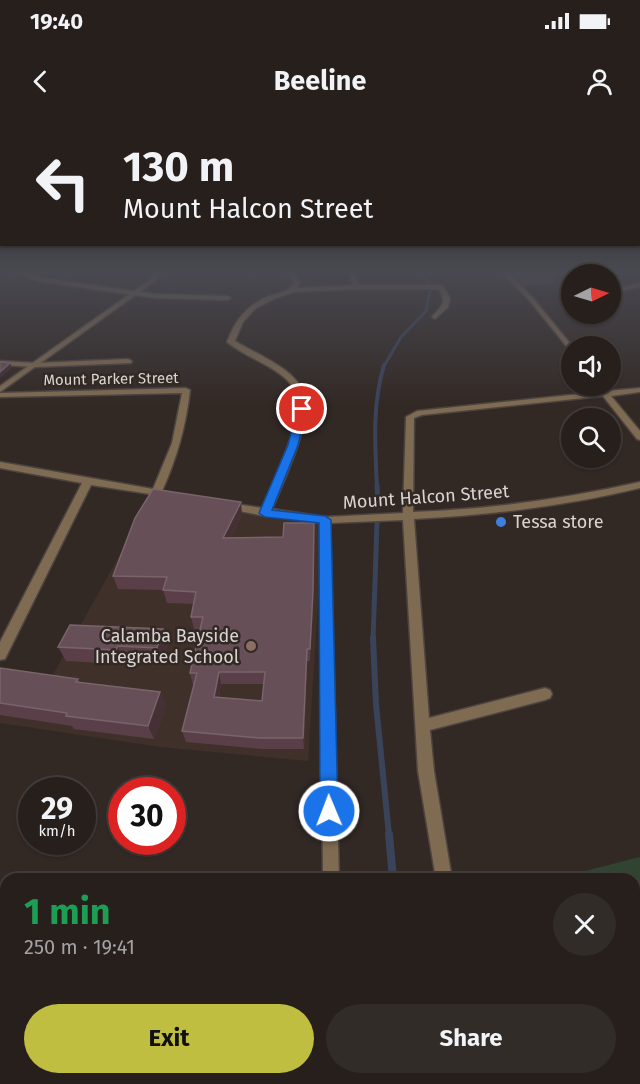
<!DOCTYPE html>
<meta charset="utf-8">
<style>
body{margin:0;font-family:"Fira Sans",sans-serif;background:#322c29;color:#f1f3f6;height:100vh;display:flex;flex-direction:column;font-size:22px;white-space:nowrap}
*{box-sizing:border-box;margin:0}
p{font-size:20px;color:#a4a2a3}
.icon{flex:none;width:33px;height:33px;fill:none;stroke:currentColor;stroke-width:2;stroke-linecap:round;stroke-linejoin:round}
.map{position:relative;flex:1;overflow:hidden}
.sheet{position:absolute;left:0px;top:753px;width:640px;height:212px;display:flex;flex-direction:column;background:#261f1c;border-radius:18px 18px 0 0;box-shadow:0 2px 4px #0004,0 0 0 2px #423d3b}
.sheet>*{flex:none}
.guide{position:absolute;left:0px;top:0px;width:640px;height:126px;box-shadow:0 2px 4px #0004,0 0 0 2px #423d3b;background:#261f1c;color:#f1f3f6;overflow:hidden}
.needle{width:39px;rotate:85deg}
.buttons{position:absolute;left:561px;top:144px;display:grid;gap:12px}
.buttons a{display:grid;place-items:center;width:60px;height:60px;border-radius:50%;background:#261f1c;box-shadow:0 2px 4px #0004,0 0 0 2px #423d3b;font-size:30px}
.speed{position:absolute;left:18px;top:657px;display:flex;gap:12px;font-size:30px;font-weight:700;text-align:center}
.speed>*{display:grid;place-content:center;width:78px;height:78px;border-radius:50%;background:#261f1c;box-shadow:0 2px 4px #0004,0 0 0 2px #423d3b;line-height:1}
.speed small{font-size:15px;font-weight:400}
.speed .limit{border:9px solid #d22;background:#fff;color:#111}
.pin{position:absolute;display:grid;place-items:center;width:51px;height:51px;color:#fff;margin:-26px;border:3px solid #fff;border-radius:50%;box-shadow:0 2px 6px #0007}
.me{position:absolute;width:66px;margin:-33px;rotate:359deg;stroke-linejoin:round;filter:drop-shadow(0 0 4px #0008)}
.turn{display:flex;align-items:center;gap:21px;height:126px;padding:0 24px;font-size:27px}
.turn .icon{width:78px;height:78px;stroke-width:2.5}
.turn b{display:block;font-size:42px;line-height:51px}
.round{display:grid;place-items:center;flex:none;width:63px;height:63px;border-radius:32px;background:#322c29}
.summary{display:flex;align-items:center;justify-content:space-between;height:102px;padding:0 24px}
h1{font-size:36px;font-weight:700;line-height:45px;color:#1e9e55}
.primary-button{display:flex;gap:12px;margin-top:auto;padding:12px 24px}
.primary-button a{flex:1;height:69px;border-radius:36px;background:#bfbe41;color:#111;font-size:24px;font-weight:700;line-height:69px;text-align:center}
.primary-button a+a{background:#322c29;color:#f1f3f6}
.status{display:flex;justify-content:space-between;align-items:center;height:42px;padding:0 30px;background:#261f1c;direction:ltr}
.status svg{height:16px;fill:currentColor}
header{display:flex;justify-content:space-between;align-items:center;height:78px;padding:0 24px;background:#261f1c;font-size:27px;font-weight:700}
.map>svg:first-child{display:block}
</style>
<div class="status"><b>19:40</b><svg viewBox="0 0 49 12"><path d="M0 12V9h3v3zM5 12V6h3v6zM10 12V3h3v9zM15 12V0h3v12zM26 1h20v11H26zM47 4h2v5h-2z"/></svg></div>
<header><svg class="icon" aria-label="back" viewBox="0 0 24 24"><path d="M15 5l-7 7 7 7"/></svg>Beeline<svg class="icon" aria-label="person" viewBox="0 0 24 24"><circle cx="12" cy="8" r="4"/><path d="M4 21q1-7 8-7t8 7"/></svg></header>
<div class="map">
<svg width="640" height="964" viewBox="0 0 640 964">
<rect width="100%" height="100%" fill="#322925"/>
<path fill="#3f3029" d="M147,379L323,404L308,641L160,627L0,603V555L52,556L128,420Z"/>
<g fill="#314431">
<path d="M640,737V964H548L545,959L634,958V759H554Z"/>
<path d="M0,910L6,912V958L105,959L104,964H0Z"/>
</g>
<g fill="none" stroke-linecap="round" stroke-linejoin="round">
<g stroke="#39445b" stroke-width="3">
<path d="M421,151L429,165"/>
<path d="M384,246L401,217L426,191L430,170"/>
</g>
<path stroke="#39445b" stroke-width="4" d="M377,367C375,325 372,285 384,245"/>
<g stroke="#39445b" stroke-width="5">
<path d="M377,365L378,387"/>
<path d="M373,520L377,403"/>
</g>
<path stroke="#39445b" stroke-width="6" d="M373,518L376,584L389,715"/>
<g stroke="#39445b" stroke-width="8">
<path d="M389,714L393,759"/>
<path d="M419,958L420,964"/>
</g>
<g stroke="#4d4441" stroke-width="3">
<g id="minor">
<path d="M10,151H20L43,158L155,174L228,176L231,178L228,180L155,178L42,162Z"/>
<path d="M287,151H293L300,163L297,168L353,165L348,151H354L359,165H441L443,166L450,178L448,187L435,199L432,197C442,185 447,184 439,169H357L294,172L274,179L256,188L243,202L235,221C253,232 275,241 291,255C296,260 302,267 305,274C314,297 282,365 272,389L325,397L403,393L406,297L417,291L599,272L595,266H603L607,271L640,268V272L611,276L640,311V320L637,319L603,276L422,295L414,298L413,392C490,389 565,379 640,362V368C566,386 490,395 414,399L429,598L545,568L550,570L552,574L550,578L545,580L430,610L434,651L452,759H436L418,651L403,400L330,403L339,759H323L320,403L269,395L265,396L228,389L223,386L228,383L262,388C272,364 305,297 297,274C295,268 290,263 286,259C269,243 245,237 227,222C235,200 247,185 269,176C278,173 289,172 294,163Z"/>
<path d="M500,151H507L533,178L572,226V233L529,180Z"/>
<path d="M640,163V167L614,172L611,170Z"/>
<path d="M128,239L132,241L131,243L36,247L0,245V241L36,243Z"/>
<path d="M186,268L190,270C186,306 177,338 162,371L170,373V377L91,365L5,539L0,540V522L82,363L0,348V342L153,369L172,323L182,273L0,277V273Z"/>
<rect x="325" y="958" width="20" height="6"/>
<path d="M479,958H499L501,964H481Z"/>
</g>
</g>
<g stroke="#4d4441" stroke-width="3">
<path id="tertiary" d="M157,151H163L155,161L0,272V266L151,159Z"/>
</g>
<use href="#minor" fill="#7f6b51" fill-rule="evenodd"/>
<use href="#tertiary" fill="#7f6b51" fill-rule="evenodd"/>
</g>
<g fill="#5a3f49" fill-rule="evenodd">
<path d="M510,151H548L554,157L552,164L524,166Z"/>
<path d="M242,395L231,418L313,483L310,541H307L304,629H261L186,622L182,611L194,565H193L190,553L200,509H194L191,497L194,484L167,483L163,470L118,469L113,456ZM221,564H264L262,581L219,578Z"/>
<path d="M163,509L168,523L162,542L124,540L122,544L66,541L58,527Z"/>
<path d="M0,548L78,559L80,563L160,572L166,586L154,619L74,609L72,606L0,595Z"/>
</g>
<g fill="#443035">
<path d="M10,243L12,248L0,258V252Z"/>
<path d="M241,382L242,395L225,431L223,418Z"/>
<path d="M314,416L313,483L310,541V529Z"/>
<path d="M163,509L168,523L162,542L157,528Z"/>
<path d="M118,526L124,540L122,544L116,530Z"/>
<path d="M307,529V541L304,629L303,618Z"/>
<path d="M219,552L221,564L217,589L214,577Z"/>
<path d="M160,572L166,586L154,619L148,606Z"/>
</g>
<g fill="#674f58" stroke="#79646b" stroke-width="1.5" fill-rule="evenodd">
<path d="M519,151H548L554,157L526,158Z"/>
<path d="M0,242L10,243L0,252Z"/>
<path d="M153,369L241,382L223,418L283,417L284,403H314L313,471L310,529H307L303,618H259L182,611L197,553H190L203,497H191L196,472L163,470L167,457L113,456L135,398ZM219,552H265L262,581L214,577Z"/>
<path d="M70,505L163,509L157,528L118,526L116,530L58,527Z"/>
<path d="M0,548L78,559L76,562L160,572L148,606L66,596L67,593L0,583Z"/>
</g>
<linearGradient id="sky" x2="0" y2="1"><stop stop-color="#1c1714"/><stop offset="0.53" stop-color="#494951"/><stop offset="1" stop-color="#494951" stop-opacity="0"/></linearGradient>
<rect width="640" height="286" fill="url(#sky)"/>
<path fill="#1a73e8" stroke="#114b97" stroke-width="1.5" d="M302,286L307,289L298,325L272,390L325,396L331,400L338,691L336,697L329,700L323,697L320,691L319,403L265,397L259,393L288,325L297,289Z"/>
<circle fill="#3f7fe0" stroke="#322925" stroke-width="2" cx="501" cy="402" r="6"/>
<circle fill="#8d6e63" stroke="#322925" stroke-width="2" cx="251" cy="526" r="6"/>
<g text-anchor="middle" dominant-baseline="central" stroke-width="5" stroke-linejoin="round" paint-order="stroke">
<g font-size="15" fill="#d9d3d1" stroke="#322925">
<text transform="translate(111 259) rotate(-1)">Mount Parker Street</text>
</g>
<g font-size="18" fill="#d9d3d1" stroke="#322925">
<text transform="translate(426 377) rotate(-4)">Mount Halcon Street</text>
</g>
<g font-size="18" fill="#d9d3d1" stroke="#322925" text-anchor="start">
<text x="513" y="402">Tessa store</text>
<text x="239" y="516" text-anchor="end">Calamba Bayside<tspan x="239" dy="21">Integrated School</tspan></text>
</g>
</g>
</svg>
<div class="buttons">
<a><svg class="needle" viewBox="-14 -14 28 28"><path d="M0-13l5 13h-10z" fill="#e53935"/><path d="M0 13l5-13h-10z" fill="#a4a2a3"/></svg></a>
<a><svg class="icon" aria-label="sound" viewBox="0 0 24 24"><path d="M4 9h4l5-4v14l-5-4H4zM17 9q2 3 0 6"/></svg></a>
<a><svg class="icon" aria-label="search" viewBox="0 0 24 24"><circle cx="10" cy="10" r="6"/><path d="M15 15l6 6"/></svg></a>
</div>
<div class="speed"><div>29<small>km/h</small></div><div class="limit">30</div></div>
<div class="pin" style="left:302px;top:289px;background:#d93025"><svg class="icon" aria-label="arrive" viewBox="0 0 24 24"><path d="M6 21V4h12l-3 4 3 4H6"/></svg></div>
<svg class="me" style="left:329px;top:691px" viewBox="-20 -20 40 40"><circle r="17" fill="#1a73e8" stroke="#fff" stroke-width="3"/><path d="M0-11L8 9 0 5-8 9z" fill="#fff"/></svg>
<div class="guide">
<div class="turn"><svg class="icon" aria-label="left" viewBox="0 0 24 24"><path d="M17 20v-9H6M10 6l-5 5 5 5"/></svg><div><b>130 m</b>Mount Halcon Street</div></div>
</div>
<section class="sheet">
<div class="summary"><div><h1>1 min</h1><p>250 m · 19:41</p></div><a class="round"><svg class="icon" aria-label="close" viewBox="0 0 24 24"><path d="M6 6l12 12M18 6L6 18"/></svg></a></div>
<div class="primary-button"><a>Exit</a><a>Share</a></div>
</section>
</div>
